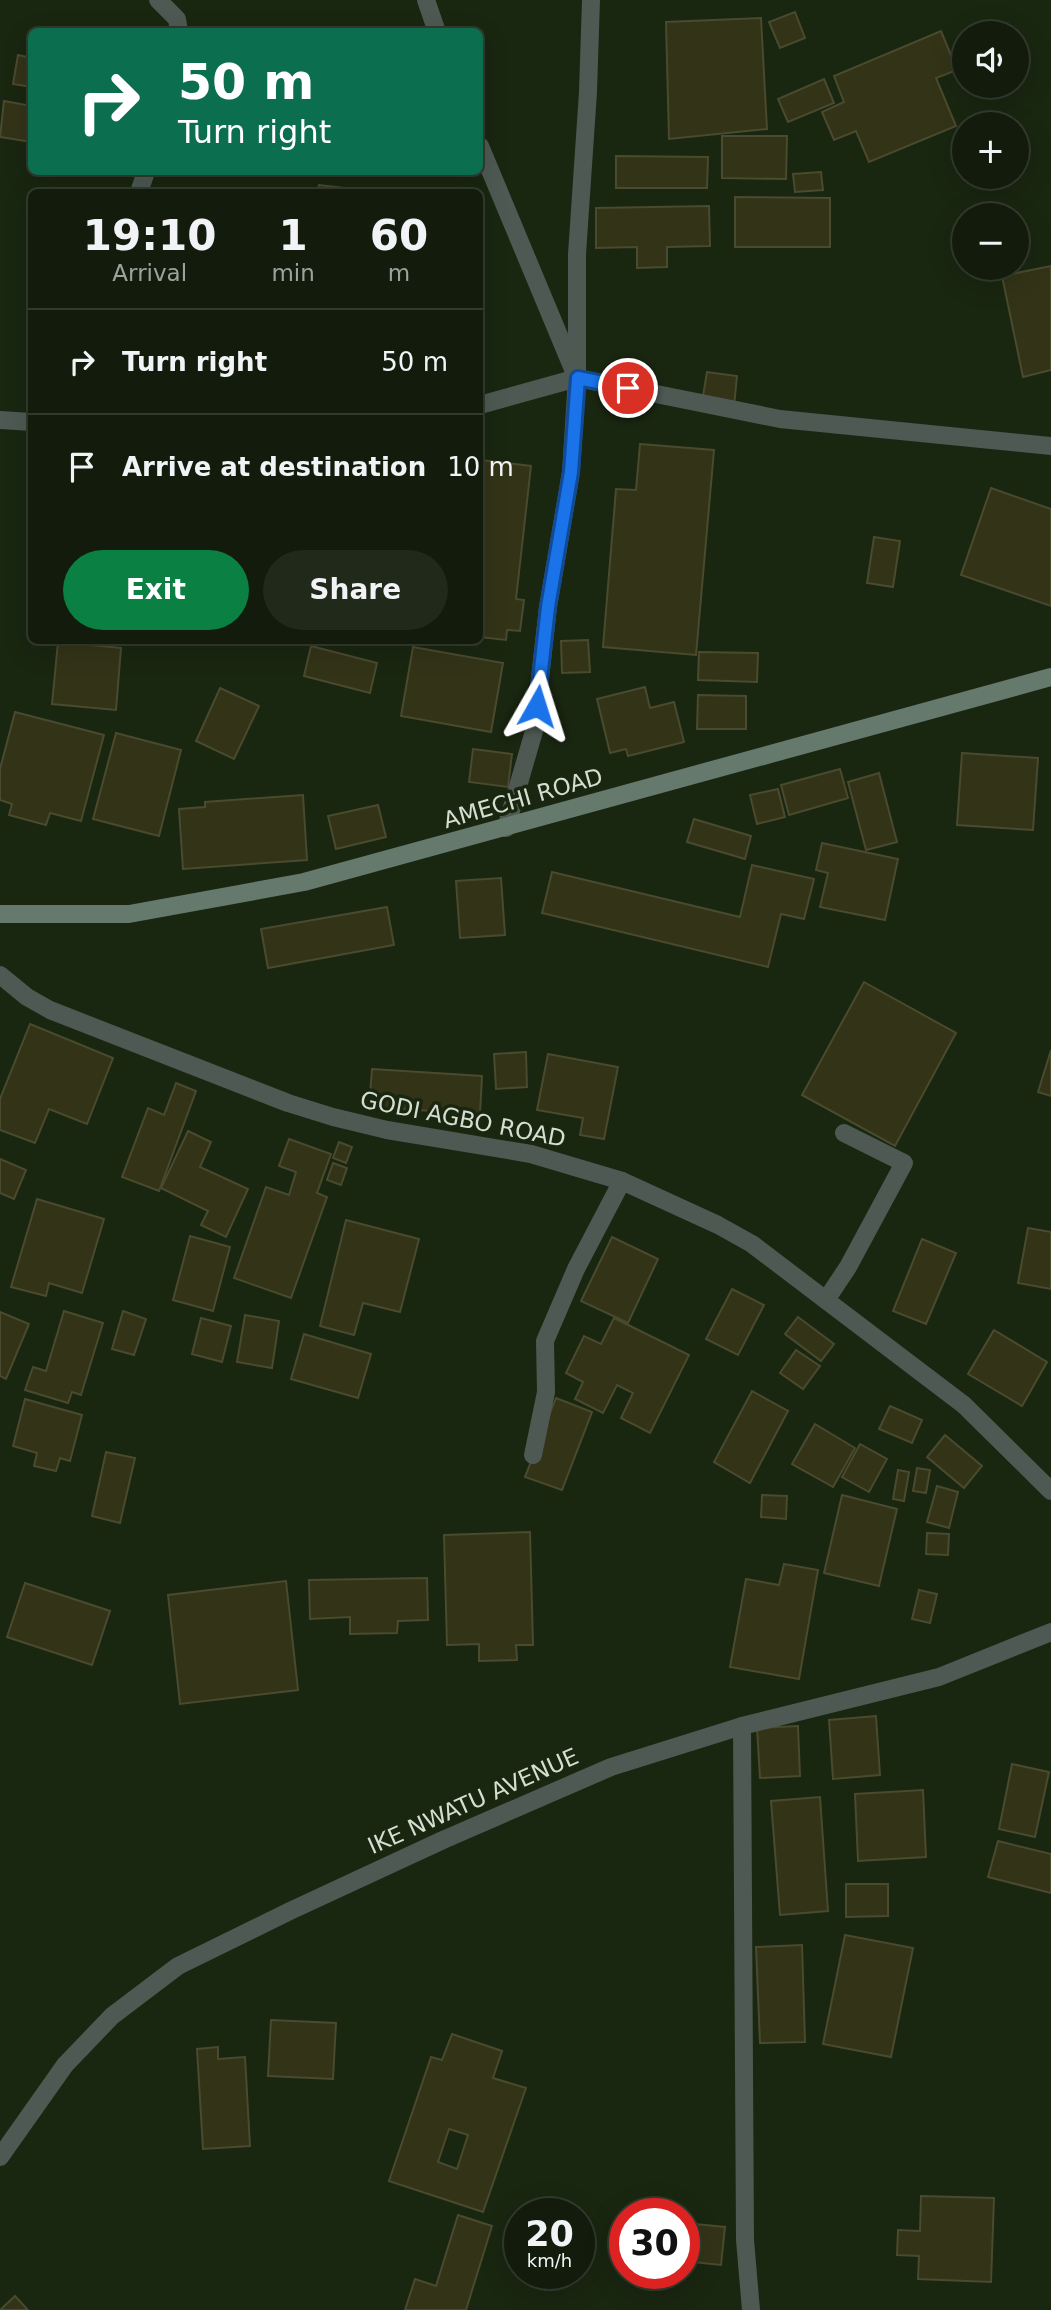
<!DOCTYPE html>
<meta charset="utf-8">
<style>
body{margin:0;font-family:"DejaVu Sans",sans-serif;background:#20291a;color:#f1f3f6;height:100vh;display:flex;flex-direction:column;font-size:26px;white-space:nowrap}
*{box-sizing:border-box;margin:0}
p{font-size:23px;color:#9da19d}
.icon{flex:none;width:38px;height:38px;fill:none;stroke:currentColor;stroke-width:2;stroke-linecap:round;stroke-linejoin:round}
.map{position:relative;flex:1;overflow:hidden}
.details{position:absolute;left:28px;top:189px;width:455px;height:455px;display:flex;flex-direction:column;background:#131c0c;border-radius:10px;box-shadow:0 7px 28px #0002,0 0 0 2px #323a2d}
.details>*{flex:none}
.top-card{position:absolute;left:28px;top:28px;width:455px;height:147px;border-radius:10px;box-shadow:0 7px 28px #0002,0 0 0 2px #323a2d;background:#0b6e4f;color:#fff;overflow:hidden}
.buttons{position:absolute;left:952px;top:21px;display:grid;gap:14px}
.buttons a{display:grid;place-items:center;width:77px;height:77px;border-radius:50%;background:#131c0c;box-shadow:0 7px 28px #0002,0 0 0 2px #323a2d;font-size:35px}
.speed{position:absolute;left:504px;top:2198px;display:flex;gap:14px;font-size:35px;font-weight:700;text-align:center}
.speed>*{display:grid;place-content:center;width:91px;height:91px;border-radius:50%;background:#131c0c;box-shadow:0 7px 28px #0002,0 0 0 2px #323a2d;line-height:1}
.speed small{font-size:18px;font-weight:400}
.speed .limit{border:10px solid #d22;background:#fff;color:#111}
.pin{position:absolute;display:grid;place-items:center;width:60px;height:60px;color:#fff;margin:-30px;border:4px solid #fff;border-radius:50%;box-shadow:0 2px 7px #0007}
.me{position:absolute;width:77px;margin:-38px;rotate:6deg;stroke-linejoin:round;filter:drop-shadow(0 0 5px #0008)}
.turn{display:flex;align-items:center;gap:24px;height:147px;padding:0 35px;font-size:32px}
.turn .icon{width:91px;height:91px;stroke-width:2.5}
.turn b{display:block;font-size:49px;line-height:60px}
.eta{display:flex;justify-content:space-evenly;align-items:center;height:119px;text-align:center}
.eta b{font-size:42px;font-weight:700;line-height:49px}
.action{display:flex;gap:14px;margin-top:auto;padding:14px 35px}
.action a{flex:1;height:80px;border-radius:42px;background:#0b8043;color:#fff;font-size:28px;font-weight:700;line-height:80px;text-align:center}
.action a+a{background:#20291a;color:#f1f3f6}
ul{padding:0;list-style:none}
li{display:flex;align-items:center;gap:21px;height:105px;padding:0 35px;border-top:2px solid #323a2d}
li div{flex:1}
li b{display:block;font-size:26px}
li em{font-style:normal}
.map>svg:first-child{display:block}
</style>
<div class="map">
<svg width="1051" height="2310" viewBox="0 0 1051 2310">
<rect width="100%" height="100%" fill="#192610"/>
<g fill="#333318" stroke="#4a4a2e" stroke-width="2" fill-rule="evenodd">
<path d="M795,12L805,38L780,48L769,22Z"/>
<path d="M761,18L767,129L669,139L666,22Z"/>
<path d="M941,31L957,70L936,78L956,126L869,162L856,131L834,140L822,112L844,102L834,76Z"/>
<path d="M18,55L32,58V87L13,84Z"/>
<path d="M824,79L834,103L788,122L778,99Z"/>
<path d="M4,101L32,106V142L0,137Z"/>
<path d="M722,136H787L786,179L722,178Z"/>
<path d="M616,156L708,157L707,188H616Z"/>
<path d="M821,172L823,190L795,192L793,174Z"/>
<path d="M319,185L345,188L344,192H318Z"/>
<path d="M735,197L830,198V247H735Z"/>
<path d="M709,206L710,246L667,247V267L637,268V247L596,248V208Z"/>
<path d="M1051,266V370L1023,377L1002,276Z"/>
<path d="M707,372L737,376L734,406L702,402Z"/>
<path d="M640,444L714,450L696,655L603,647L616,489L636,490Z"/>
<path d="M480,460L531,466L516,599L524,600L520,631L507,630L506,640L480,637Z"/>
<path d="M991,488L1051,509V606L961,575Z"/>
<path d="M874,537L900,541L893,587L867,583Z"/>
<path d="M588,640L590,672L562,673L561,641Z"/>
<path d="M58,642L121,648L116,710L52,704Z"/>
<path d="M311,646L377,663L370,693L304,676Z"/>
<path d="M413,647L503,663L491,732L401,716Z"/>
<path d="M699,652L758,653L757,682L698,680Z"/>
<path d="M645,687L650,708L674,702L684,742L628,756L626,749L610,753L597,699Z"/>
<path d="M220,688L259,706L234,759L196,741Z"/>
<path d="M698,695L746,696V729H697Z"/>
<path d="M15,712L104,735L81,821L50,813L46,825L9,815L12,804L0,800V769Z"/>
<path d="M116,733L181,750L159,836L93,819Z"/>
<path d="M473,749L512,754L508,787L469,782Z"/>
<path d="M962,753L1038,758L1033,830L957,825Z"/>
<path d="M840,769L848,798L789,815L781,785Z"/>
<path d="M879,773L897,842L866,850L848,782Z"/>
<path d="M778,789L785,817L757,824L750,795Z"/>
<path d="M303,795L307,860L183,869L179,809L205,807V802Z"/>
<path d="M378,805L386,837L336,849L328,816Z"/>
<path d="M694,819L751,836L745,859L687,842Z"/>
<path d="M822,843L898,859L885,920L820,907L828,873L816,870Z"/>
<path d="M752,865L814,879L804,919L781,914L768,967L542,913L552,872L740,917Z"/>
<path d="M501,878L505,935L460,938L456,881Z"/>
<path d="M387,907L394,945L268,968L261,929Z"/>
<path d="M864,982L956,1033L895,1146L802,1095Z"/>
<path d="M30,1024L113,1058L87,1124L49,1109L35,1143L0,1130V1099Z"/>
<path d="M1051,1050V1096L1038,1092Z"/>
<path d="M526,1052L527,1087L496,1089L494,1054Z"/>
<path d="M548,1054L618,1067L604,1139L580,1135L583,1118L537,1110Z"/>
<path d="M372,1069L482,1076L480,1114L369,1107Z"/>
<path d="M176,1083L196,1091L159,1191L122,1177L148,1108L164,1115Z"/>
<path d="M188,1131L211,1142L200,1167L248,1189L226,1237L201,1225L208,1211L161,1188Z"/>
<path d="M289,1139L331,1154L317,1193L327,1197L291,1298L234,1278L266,1187L289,1195L296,1172L279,1166Z"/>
<path d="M339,1142L352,1147L346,1163L333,1158Z"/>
<path d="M0,1159L26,1170L14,1199L0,1193Z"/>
<path d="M333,1163L347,1168L341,1185L327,1180Z"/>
<path d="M37,1199L104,1219L82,1293L49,1283L46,1296L11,1287Z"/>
<path d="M346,1220L419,1239L400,1312L363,1303L354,1335L320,1326Z"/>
<path d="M1028,1228L1051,1232V1289L1018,1283Z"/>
<path d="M190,1236L230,1247L213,1311L173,1300Z"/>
<path d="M612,1237L658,1259L628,1323L581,1301Z"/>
<path d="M922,1239L956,1253L926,1324L893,1311Z"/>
<path d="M732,1289L764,1305L738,1355L706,1339Z"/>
<path d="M64,1311L103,1323L81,1395L72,1392L68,1403L25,1390L33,1367L46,1371Z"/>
<path d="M123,1311L146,1319L134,1355L112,1349Z"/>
<path d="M0,1312L29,1324L6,1379L0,1376Z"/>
<path d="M245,1315L279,1321L272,1368L237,1362Z"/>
<path d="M798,1317L834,1344L821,1361L785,1334Z"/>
<path d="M201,1318L231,1326L222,1362L192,1354Z"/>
<path d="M614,1318L689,1355L650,1433L621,1418L633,1393L617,1385L603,1413L575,1399L583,1382L566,1373L584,1336L601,1344Z"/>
<path d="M994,1330L1047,1362L1022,1406L968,1374Z"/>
<path d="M304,1334L371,1354L358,1398L291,1379Z"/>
<path d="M796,1350L820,1366L803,1389L780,1373Z"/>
<path d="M752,1391L788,1411L750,1483L714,1462Z"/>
<path d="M556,1398L592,1412L562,1490L525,1477Z"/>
<path d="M25,1399L82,1415L70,1461L60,1458L56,1471L34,1466L37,1453L13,1446Z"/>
<path d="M890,1406L922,1420L912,1443L879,1429Z"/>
<path d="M815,1424L855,1448L833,1487L792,1464Z"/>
<path d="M945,1435L982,1466L964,1488L927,1457Z"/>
<path d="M860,1444L887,1459L869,1492L842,1477Z"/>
<path d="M106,1452L135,1458L120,1523L92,1516Z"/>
<path d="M917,1468L930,1470L926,1493L913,1491Z"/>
<path d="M898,1470L909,1472L904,1501L893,1499Z"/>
<path d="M937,1486L958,1492L949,1528L927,1522Z"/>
<path d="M762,1495L787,1496L786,1519L761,1517Z"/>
<path d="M842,1495L897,1509L879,1586L824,1573Z"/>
<path d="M530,1532L533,1645H516L517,1660L479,1661V1644L447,1645L444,1535Z"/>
<path d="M927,1533L949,1534L948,1555L926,1554Z"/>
<path d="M784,1564L818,1570L799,1679L730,1667L746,1579L779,1585Z"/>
<path d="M427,1578L428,1620L398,1621L397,1633L350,1634V1617L310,1619L309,1580Z"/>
<path d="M286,1581L298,1690L180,1704L168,1595Z"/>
<path d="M25,1583L110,1611L92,1665L7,1637Z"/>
<path d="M919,1590L937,1594L930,1623L912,1619Z"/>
<path d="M876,1716L880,1775L833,1779L829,1720Z"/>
<path d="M798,1726L800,1776L760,1778L757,1728Z"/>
<path d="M1012,1764L1049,1772L1035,1837L999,1829Z"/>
<path d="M923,1790L926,1857L858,1861L855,1794Z"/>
<path d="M820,1797L828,1911L780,1915L771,1801Z"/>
<path d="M998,1841L1051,1854V1893L988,1877Z"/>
<path d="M846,1884H888V1916L846,1917Z"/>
<path d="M845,1935L913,1948L891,2057L823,2044Z"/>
<path d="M802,1945L805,2042L760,2043L756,1947Z"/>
<path d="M271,2020L336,2023L333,2079L268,2076Z"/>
<path d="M452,2034L502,2051L493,2078L526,2088L483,2212L389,2181L431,2057L442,2060ZM449,2129L468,2135L457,2169L438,2162Z"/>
<path d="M218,2047V2059L245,2057L250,2146L203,2149L197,2049Z"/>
<path d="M921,2196L994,2198L991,2282L918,2279L919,2256L897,2255L898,2230L920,2231Z"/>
<path d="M458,2215L492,2226L466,2310H405L415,2279L436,2286Z"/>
<path d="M684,2223L725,2227L721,2265L684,2261Z"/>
<path d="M15,2296L28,2310H0Z"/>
</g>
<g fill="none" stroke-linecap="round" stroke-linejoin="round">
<g stroke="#4d5952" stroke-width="18">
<path d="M158,0L177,19L179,32"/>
<path d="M139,192L146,172"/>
<path d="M826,1300L848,1267L904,1163L844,1133"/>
<path d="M533,1455L546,1392L545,1341L576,1269L622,1181"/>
</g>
<g stroke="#4d5952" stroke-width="18">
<path d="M426,0L437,32"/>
<path d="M480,146L573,369"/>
<path d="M480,405L577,378L780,419L1051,446"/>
<path d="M0,420L32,422"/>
<path d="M506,828L534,731L548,607L571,472L577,378V254L588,92L591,0"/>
<path d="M0,975L27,997L50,1010L288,1103L333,1117L387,1130L531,1154L622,1181L718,1225L752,1244L964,1405L1051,1491"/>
<path d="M742,1726L745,2240L751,2310"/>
<path d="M0,2157L65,2065L112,2016L178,1966L290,1911L443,1840L611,1767L742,1726L939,1677L1051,1632"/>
</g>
<path stroke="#65796d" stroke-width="18" d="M0,914H129L304,882L1051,677"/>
</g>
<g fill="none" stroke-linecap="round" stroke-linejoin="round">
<g stroke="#114b97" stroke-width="18">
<path id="route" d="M537,706L548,607L571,472L578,378L628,388"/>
</g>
<use href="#route" stroke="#1a73e8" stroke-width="12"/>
</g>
<g text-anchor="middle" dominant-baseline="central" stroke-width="7" stroke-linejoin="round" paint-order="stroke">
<g font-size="23" fill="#d5ded0" stroke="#192610">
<text transform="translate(523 798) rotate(-16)">AMECHI ROAD</text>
<text transform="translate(463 1119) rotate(11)">GODI AGBO ROAD</text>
<text transform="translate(473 1801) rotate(-24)">IKE NWATU AVENUE</text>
</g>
</g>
</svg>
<div class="buttons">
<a><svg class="icon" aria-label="sound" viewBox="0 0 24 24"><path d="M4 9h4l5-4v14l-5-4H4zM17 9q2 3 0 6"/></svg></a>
<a>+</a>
<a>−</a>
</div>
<div class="speed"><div>20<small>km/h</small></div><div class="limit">30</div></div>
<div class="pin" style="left:628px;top:388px;background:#d93025"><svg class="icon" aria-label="arrive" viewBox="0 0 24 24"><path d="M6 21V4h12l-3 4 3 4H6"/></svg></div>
<svg class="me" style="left:537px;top:706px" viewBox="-20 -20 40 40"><path d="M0-17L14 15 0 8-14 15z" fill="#1a73e8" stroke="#fff" stroke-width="4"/></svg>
<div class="top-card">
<div class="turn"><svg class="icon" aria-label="right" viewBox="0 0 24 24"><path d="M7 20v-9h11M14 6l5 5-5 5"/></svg><div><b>50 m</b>Turn right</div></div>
</div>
<section class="details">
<div class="eta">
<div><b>19:10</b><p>Arrival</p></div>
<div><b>1</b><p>min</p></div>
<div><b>60</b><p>m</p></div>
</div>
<ul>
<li><svg class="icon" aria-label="right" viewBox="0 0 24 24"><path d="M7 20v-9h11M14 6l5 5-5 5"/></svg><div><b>Turn right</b></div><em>50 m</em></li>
<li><svg class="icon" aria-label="arrive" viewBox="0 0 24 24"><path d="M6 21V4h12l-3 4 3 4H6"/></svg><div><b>Arrive at destination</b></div><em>10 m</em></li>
</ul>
<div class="action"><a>Exit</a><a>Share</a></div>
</section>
</div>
